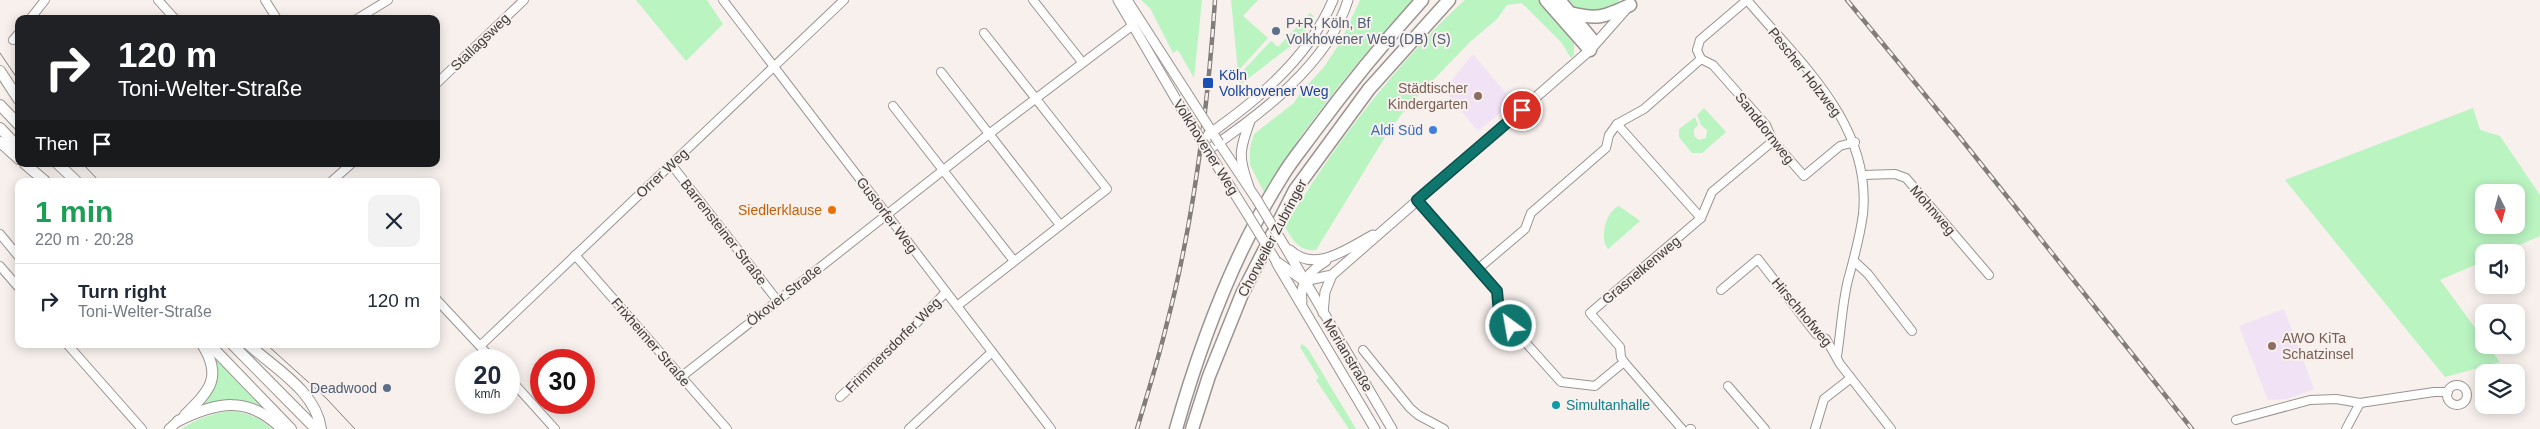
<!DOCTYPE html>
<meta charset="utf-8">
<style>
body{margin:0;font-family:Arial,sans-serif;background:#f2f2f3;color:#1f2937;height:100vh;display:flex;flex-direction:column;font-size:19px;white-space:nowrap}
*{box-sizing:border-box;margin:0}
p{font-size:16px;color:#747a83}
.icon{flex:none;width:28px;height:28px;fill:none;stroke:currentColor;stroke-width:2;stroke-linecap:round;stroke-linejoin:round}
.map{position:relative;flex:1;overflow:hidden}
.side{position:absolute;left:15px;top:178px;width:425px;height:170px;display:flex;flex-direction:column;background:#fff;border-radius:10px;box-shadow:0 2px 12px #0003}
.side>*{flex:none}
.banner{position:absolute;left:15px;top:15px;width:425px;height:152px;border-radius:10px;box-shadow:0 2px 12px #0003;background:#202124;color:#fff;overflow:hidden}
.needle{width:32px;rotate:174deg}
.controls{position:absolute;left:2475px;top:184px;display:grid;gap:10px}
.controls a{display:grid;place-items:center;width:50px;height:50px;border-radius:10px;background:#fff;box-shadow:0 2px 12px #0003;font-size:25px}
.speed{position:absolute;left:455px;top:349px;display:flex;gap:10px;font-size:25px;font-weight:700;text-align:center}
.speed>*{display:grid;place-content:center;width:65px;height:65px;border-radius:50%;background:#fff;box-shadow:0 2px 12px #0003;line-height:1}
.speed small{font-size:12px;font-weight:400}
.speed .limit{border:8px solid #d22;background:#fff;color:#111}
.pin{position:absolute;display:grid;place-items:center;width:42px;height:42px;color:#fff;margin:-21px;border:2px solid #fff;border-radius:50%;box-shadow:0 1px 5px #0007}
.me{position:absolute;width:55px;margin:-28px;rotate:328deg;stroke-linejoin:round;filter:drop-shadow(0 0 4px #0008)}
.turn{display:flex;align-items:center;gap:18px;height:105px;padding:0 20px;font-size:22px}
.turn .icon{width:65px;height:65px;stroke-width:2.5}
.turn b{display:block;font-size:35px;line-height:42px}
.then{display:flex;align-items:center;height:48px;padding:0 20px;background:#0003;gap:10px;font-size:19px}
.round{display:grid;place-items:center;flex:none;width:52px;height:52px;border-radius:10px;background:#f2f2f3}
.summary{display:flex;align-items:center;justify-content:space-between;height:85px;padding:0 20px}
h1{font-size:30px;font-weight:700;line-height:38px;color:#1e9e55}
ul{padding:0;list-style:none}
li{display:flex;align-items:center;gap:15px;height:75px;padding:0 20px;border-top:1px solid #e0e1e3}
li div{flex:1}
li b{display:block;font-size:19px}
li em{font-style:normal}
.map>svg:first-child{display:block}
</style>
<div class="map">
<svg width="2540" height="429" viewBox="0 0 2540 429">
<rect width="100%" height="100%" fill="#f7f0ed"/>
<g fill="#f1e2f5">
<path d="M1473,54L1513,102L1478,131L1444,90Z"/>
<path d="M2284,309L2314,389L2287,399L2268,400L2239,326Z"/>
</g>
<g fill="#b9f4c1" fill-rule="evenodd">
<path d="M636,0H707L723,24L686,61Z"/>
<path d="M1141,0H1202L1194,78L1178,50L1173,53L1150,8Z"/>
<path d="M1231,0H1258L1243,16L1268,38L1238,71Z"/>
<path d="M1360,0H1413C1358,60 1307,122 1264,192L1250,165V148L1254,134L1294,103L1301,92L1324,67L1340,43Z"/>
<path d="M1465,0H1539L1574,42V55L1571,58L1561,42L1526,7L1521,3L1507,5L1497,19L1471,41L1407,107L1387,134L1316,250C1299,252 1292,239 1285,227C1321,166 1362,110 1409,57C1427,38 1445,17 1465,0Z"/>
<path d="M1564,0H1620L1606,12H1578Z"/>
<path d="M1310,13L1314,16L1301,38L1241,84L1238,76L1271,41L1278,47Z"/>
<path d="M1704,108L1726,132L1702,153H1692L1679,137V129L1695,117L1698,125L1694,129V136L1699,140L1706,138L1707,130L1701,125L1697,115Z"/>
<path d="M2473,108L2480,130L2500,136L2540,195V236L2503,252H2484V261L2440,280L2484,340V345H2487L2500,362L2445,377L2285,180ZM2484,192H2516V225H2484Z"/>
<path d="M1619,206L1640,221L1608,249C1599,238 1606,211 1619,206Z"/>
<path d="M1302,344L1308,349L1356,429H1349L1316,380L1319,378L1300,347Z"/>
<path d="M213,355L267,411C243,400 227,399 201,406C213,384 223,384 213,355Z"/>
<path d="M231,411C248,413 259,417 272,429H181C197,419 212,413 231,411Z"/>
</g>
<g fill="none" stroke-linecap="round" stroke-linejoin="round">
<g stroke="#9a9390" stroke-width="10">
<g id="minor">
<path d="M158,0L175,19"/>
<path d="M265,0L277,19"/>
<path d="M723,0L1051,429"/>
<path d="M1033,0L1082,62"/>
<path d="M1747,0C1799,62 1872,124 1863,214C1860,237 1854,258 1848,280C1842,304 1841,331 1837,356"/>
<path d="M30,19L45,0"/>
<path d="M357,19L388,0"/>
<path d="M13,40L19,33"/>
<path d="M1701,59L1713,65L1766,125L1773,141L1804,176L1840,146L1855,142"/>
<path d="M941,72L1060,225"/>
<path d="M436,84L524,0"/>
<path d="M893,106L1014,261"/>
<path d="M1617,124L1701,218"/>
<path d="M671,164L777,300"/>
<path d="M1862,175L1895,174L1906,178L1989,275"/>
<path d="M332,181L351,164"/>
<path d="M1417,200L1497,291L1499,313L1561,382L1595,386L1624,362"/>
<path d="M0,234L19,257"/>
<path d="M575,255L727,429"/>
<path d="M1855,262L1868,274L1912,331"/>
<path d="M0,266L19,288"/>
<path d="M1478,269L1525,229L1531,213L1606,148L1609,135L1617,124L1644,109L1701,59L1697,50L1700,40L1747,0"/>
<path d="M1721,290L1758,259L1816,334L1826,339L1840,364L1891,429"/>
<path d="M436,299L493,360"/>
<path d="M957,306L1107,189L984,33"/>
<path d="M67,344L142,429"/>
<path d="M480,346L844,0"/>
<path d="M1363,350L1410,408L1418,415L1444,429"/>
<path d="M681,377L989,134L1133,25L1134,19"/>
<path d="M509,378L555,429"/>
<circle cx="2457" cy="395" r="10"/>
<path d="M1728,386L1765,429"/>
<path d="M840,397L904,336L946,292"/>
<path d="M2236,420L2310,400L2336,399L2360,403L2434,392H2448"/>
<path d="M909,429L992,352"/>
<path d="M1682,429L1624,362L1621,357L1620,347L1590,313L1701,218L1712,192L1773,141"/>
<path d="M1690,429H1691"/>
<path d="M1815,429L1824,399L1851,378"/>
<path d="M2346,429L2360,403"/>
</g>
</g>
<g stroke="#9a9390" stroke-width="11">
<g id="tertiary">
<path d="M1118,0L1180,106"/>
<path d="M1127,0L1185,90"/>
<path d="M1223,124C1268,91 1311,52 1333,0"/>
<path d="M1219,143L1257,200"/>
<path d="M1208,150C1260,115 1329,63 1348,0"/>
<path d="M1221,172L1248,215"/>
<path d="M1249,187C1238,157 1239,151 1250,121"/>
<path d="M1284,245L1392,429"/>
<path d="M1290,250C1315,274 1348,248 1373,235"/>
<path d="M1276,261L1304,281L1332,275L1590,50L1627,8"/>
<path d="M1277,264L1375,429"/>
<path d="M1302,302C1299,282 1310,271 1326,261"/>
<path d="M1323,313L1325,292L1332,275"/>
<path d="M169,429L178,421"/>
</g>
</g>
<g stroke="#9a9390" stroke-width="12">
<g id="secondary">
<path d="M0,71L19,100"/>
<path d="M0,105L19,125"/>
<path d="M0,128L19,148"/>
<path d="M0,142L19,159"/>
<path d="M25,164L45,181"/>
<path d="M58,164L76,181"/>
<path d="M209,344L291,429"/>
<path d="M232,344L316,429"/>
<path d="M248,344C274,368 316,391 321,429"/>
<path d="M185,415C210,390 223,377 202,344"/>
<path d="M178,421C217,402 248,395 282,429"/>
</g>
</g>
<g stroke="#9a9390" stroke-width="15">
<g id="trunk">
<path d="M1546,0L1590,50"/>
<path d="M1559,0L1594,42"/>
<path d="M1570,13C1598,20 1604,17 1630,5"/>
<path d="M1176,429C1201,341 1234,252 1283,175C1292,160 1304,146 1314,132C1348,86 1384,42 1422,0"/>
<path d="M1192,429L1209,376L1242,294L1295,190L1369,89L1449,0"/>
</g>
</g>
<use href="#minor" stroke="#fff" stroke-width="8"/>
<use href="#tertiary" stroke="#fff" stroke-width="9"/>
<use href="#secondary" stroke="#fff" stroke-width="10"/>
<use href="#trunk" stroke="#fff" stroke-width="12"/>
<g stroke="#817d7b" stroke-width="1">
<path d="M0,53L19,81"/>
<path d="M83,164L99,181"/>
<path d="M266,344L326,398L355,429"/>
</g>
<g stroke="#817d7b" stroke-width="4.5">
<g id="rail">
<path d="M1847,0L1958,135L2192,429"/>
<path d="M1137,429C1147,395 1158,361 1166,327C1193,225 1208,105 1215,0"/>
</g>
</g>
<use href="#rail" stroke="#f7f0ed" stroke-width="2.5" stroke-dasharray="8" stroke-linecap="butt"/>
<g stroke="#9a9390" stroke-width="11" stroke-linecap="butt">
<g id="tertiary-bridge">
<path d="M1185,90L1219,143"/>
<path d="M1180,106L1221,172"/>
<path d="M1208,135L1223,124"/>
<path d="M1257,200L1284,245"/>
<path d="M1248,215L1276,261"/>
</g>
</g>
<use href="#tertiary-bridge" stroke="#fff" stroke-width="9"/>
</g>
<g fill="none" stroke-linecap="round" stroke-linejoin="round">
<g stroke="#0a4d48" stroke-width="12">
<path id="route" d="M1511,326L1499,313L1497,291L1417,200L1522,110"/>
</g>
<use href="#route" stroke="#0f766e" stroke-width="9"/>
</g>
<g fill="#5c6f8a" stroke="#f7f0ed" stroke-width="2">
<circle cx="1276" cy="31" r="5"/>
<circle cx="387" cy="388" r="5"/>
</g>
<rect fill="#1a4fb4" stroke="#f7f0ed" stroke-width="2" x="1202" y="77" width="12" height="12" rx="2.5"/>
<g fill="#8d6e63" stroke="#f7f0ed" stroke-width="2">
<circle cx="1478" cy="96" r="5"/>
<circle cx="2272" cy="346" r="5"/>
</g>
<circle fill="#3f7fe0" stroke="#f7f0ed" stroke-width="2" cx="1433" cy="130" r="5"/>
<circle fill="#e8710a" stroke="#f7f0ed" stroke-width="2" cx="832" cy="210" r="5"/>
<circle fill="#0f9aa8" stroke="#f7f0ed" stroke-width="2" cx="1556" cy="405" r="5"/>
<g text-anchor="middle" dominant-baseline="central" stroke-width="4" stroke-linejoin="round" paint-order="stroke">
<g font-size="14" fill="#4e5e75" stroke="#f7f0ed" text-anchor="start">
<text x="1286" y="23">P+R, Köln, Bf<tspan x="1286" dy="16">Volkhovener Weg (DB) (S)</tspan></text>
<text x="377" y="388" text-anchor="end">Deadwood</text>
</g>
<g font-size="14" fill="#3f3c3b" stroke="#f7f0ed">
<text transform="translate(480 42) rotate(-44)">Stallagsweg</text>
<text transform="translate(1805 72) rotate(52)">Pescher Holzweg</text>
<text transform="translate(1765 128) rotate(52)">Sanddornweg</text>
<text transform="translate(1206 147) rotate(58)">Volkhovener Weg</text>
<text transform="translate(662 173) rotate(-43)">Orrer Weg</text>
<text transform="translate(1933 210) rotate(49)">Mohnweg</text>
<text transform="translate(887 215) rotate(53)">Gustorfer Weg</text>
<text transform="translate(724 232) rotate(52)">Barrensteiner Straße</text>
<text transform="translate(1272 238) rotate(-62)">Chorweiler Zubringer</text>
<text transform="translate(1641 270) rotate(-40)">Grasnelkenweg</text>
<text transform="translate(784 295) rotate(-38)">Ökover Straße</text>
<text transform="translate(1802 312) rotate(50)">Hirschhofweg</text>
<text transform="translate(651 342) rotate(49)">Frixheimer Straße</text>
<text transform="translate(893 345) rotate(-45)">Frimmersdorfer Weg</text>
<text transform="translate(1348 355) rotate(59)">Merianstraße</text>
</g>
<g font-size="14" fill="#164399" stroke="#f7f0ed" text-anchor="start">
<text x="1219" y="75">Köln<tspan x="1219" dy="16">Volkhovener Weg</tspan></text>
</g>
<g font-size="14" fill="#785e54" stroke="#f7f0ed" text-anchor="end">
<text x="1468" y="88">Städtischer<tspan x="1468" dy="16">Kindergarten</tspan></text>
<text x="2282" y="338" text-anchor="start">AWO KiTa<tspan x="2282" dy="16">Schatzinsel</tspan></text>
</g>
<g font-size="14" fill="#366cbe" stroke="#f7f0ed" text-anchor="end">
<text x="1423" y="130">Aldi Süd</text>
</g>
<g font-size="14" fill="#c56008" stroke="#f7f0ed" text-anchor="end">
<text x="822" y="210">Siedlerklause</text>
</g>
<g font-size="14" fill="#0d838f" stroke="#f7f0ed" text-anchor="start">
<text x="1566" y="405">Simultanhalle</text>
</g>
</g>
</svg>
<div class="controls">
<a><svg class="needle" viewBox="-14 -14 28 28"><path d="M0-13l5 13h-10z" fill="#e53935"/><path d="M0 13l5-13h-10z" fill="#747a83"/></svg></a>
<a><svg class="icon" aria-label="sound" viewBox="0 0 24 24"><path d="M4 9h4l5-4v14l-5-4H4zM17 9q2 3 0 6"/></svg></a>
<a><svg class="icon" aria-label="search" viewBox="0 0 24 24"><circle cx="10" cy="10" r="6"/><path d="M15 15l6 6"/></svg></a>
<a><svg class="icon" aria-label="layers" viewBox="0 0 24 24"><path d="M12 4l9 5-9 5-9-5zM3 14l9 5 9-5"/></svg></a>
</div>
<div class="speed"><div>20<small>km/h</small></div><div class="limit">30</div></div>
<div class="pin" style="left:1522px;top:110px;background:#d93025"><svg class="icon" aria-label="arrive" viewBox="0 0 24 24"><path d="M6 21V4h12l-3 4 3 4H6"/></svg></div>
<svg class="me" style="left:1511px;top:326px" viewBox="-20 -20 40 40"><circle r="17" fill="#0f766e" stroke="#fff" stroke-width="3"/><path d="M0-11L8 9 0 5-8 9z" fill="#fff"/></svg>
<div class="banner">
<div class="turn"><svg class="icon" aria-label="right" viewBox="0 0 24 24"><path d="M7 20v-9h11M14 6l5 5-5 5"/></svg><div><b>120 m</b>Toni-Welter-Straße</div></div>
<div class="then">Then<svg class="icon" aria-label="arrive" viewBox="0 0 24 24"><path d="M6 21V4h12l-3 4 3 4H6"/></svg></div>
</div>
<section class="side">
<div class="summary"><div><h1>1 min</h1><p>220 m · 20:28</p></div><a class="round"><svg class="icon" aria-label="close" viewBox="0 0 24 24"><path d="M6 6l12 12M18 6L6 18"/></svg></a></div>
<ul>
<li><svg class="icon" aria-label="right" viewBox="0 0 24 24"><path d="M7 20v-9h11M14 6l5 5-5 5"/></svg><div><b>Turn right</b><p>Toni-Welter-Straße</p></div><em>120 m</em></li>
</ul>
</section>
</div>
